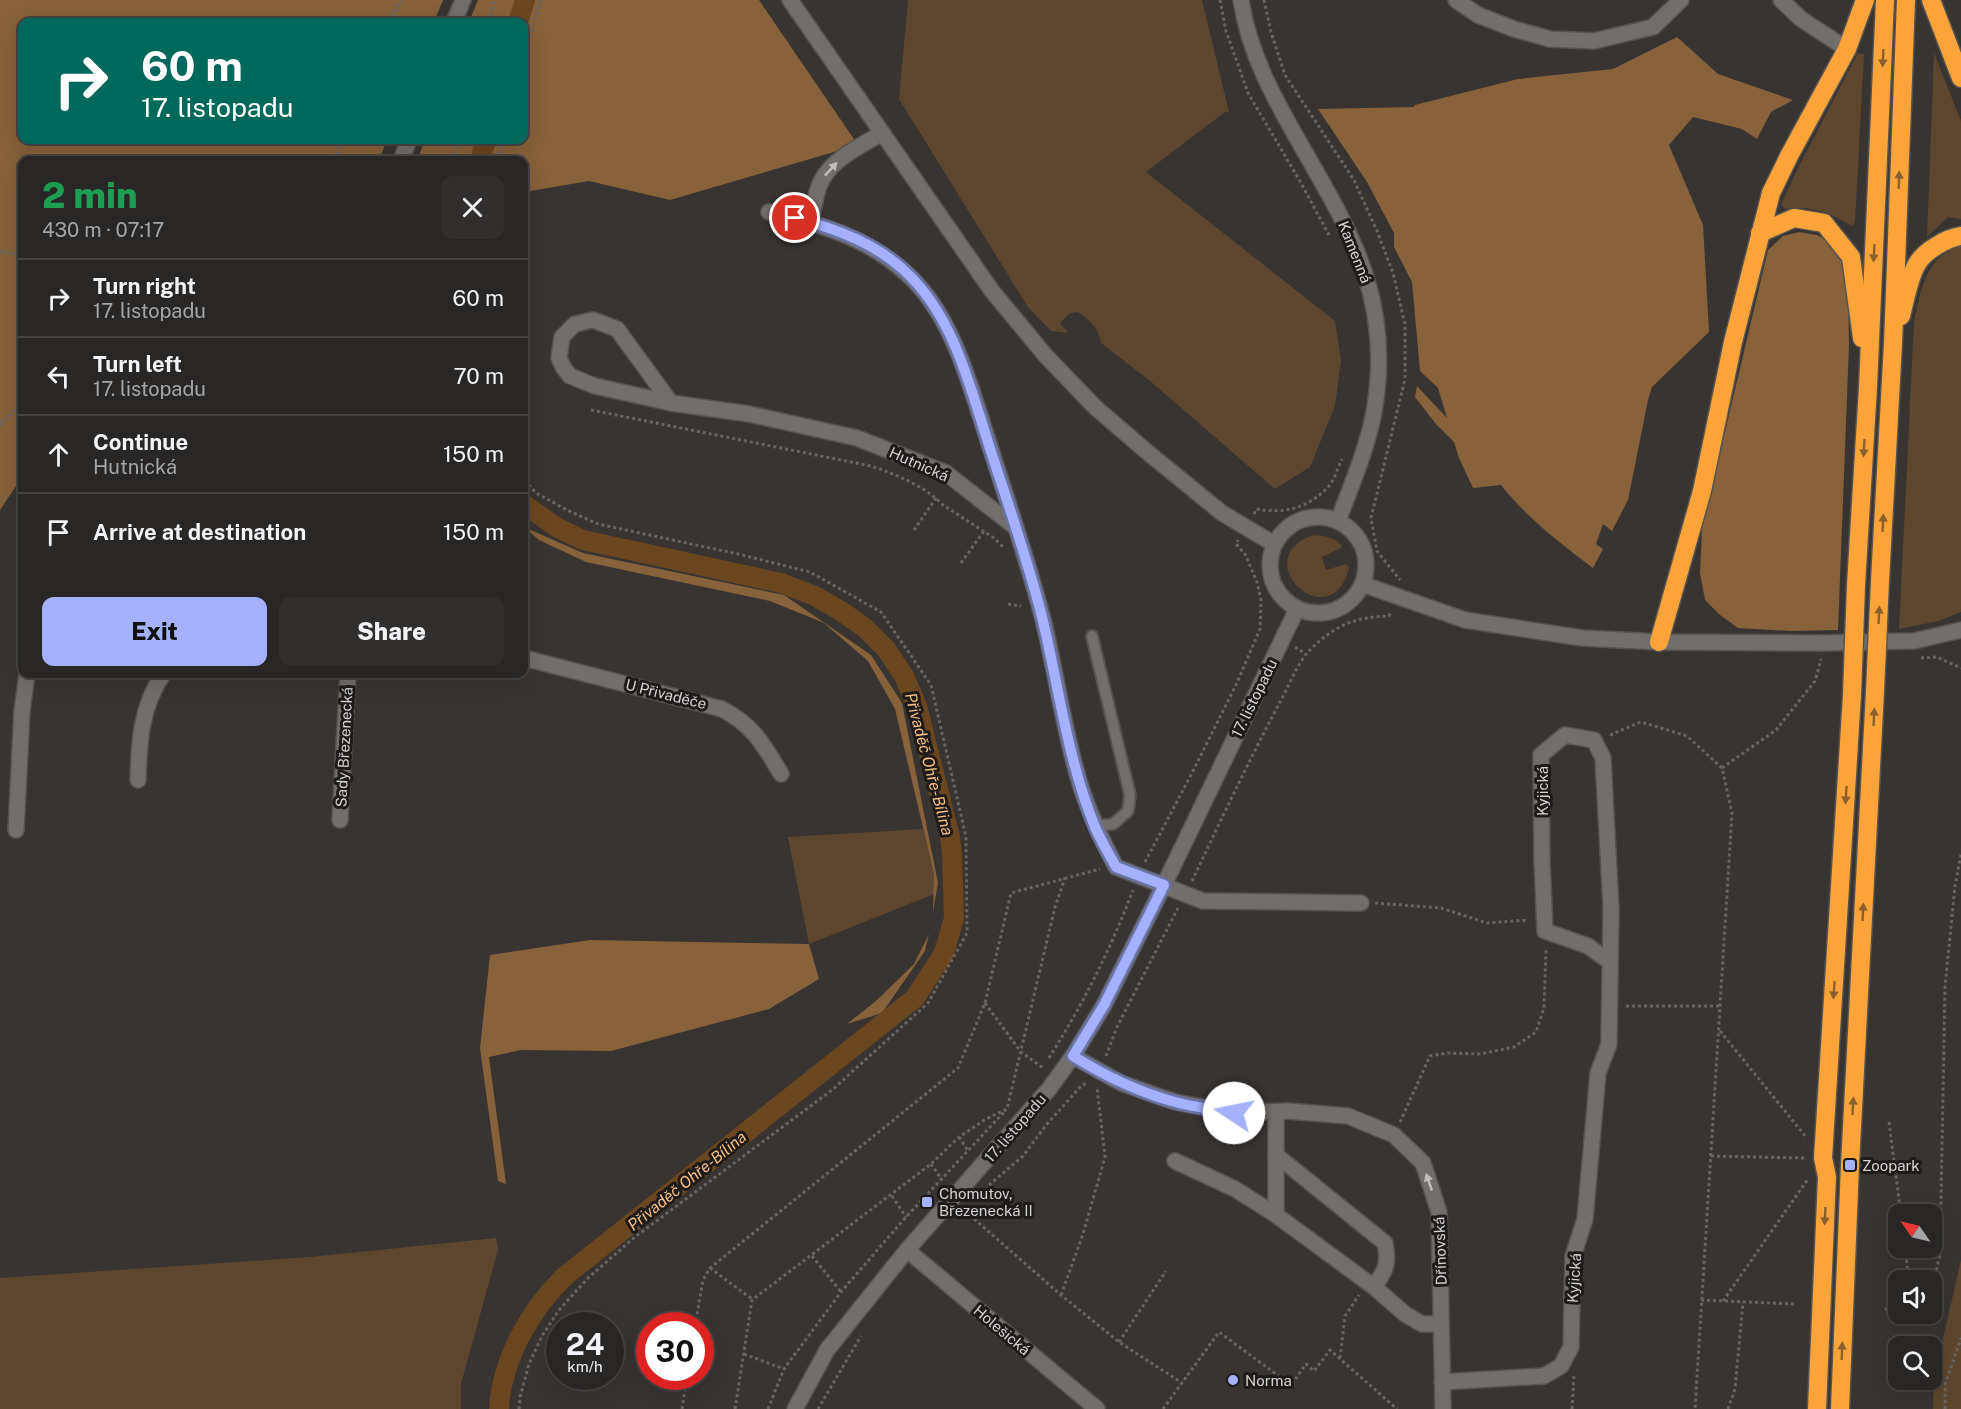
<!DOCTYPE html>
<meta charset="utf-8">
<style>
body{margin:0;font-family:"Public Sans",sans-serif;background:#312f2e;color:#f1f3f6;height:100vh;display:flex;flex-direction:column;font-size:22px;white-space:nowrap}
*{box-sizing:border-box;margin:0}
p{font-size:20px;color:#a5a5a7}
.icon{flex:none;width:33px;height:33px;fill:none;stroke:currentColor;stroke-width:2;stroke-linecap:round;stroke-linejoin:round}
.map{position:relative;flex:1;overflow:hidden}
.sheet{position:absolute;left:18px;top:156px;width:510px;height:522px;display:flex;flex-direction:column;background:#292726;border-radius:12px;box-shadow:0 6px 24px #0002,0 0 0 2px #454443}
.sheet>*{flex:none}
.banner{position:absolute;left:18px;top:18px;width:510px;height:126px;border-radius:12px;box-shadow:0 6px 24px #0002,0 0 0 2px #454443;background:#00695c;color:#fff;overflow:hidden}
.needle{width:39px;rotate:304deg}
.controls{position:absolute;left:1888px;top:1204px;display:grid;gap:12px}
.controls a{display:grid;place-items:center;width:54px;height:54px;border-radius:12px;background:#292726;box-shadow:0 6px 24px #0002,0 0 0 2px #454443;font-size:30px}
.speed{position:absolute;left:546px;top:1312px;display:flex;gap:12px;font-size:30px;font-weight:700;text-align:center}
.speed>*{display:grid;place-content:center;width:78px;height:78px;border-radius:50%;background:#292726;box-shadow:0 6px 24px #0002,0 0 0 2px #454443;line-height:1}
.speed small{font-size:15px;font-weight:400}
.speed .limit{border:9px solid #d22;background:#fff;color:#111}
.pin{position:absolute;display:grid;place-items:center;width:51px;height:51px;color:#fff;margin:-26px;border:3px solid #fff;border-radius:50%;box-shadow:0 2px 6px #0007}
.me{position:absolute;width:66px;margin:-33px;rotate:281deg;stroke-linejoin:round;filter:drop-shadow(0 0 4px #0008)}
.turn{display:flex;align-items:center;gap:21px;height:126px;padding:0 24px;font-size:27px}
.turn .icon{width:78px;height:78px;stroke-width:2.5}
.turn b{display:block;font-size:42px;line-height:51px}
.round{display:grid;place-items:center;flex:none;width:63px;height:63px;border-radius:12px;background:#312f2e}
.head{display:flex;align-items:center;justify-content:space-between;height:102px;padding:0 24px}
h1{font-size:36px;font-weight:800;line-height:45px;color:#1e9e55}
.cta{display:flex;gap:12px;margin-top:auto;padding:12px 24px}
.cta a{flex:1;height:69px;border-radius:12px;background:#a5b1fc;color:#111;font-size:24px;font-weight:800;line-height:69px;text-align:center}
.cta a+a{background:#312f2e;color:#f1f3f6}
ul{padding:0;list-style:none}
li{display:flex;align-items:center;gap:18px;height:78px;padding:0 24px;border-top:2px solid #454443}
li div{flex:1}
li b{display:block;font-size:22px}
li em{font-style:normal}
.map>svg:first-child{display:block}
</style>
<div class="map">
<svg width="1961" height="1409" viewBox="0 0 1961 1409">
<rect width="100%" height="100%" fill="#373432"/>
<g fill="#5d4730">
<path d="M908,0H1202L1229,112H1225L1146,172L1335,321L1341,361L1335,406L1310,467L1275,489L1149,380L1101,343C1098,327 1091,322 1078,312L1070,313L1060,323L1068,333L1051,331L1028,307L899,99Z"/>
<path d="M1858,53L1864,55L1855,222L1852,226L1828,213L1807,208L1785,209L1781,204L1799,166Z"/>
<path d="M1934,53L1961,121V219L1948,217L1927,237Z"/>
<path d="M1961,246V612L1939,621L1899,629L1914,322C1921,290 1925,256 1961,246Z"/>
<path d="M1314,535C1325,536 1334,537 1341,545V548L1322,557L1326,570L1346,564L1349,568C1331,640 1244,558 1314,535Z"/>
<path d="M923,829L934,874V894L809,944L788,837Z"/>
<path d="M496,1238L498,1250L461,1384V1409H0V1278L310,1257Z"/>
<path d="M1961,1260V1409H1933L1934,1378Z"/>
</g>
<g fill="#87623a">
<path d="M0,0H443L434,22H22V140H387L379,160H22V477L0,510Z"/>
<path d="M478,0H759L858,145L670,200L589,181L524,192V160H417L425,140H524V22H469Z"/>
<path d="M1677,37L1718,74L1793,100L1771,112L1757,139L1742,129L1693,117L1669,145L1703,225L1709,332L1652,387L1648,400L1628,500L1612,531L1603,524L1596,544L1603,549L1593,568C1560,543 1527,518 1501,485L1473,488L1459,458L1454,442L1436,424L1415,397L1417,386L1447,418L1438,388L1420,371L1412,282L1394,247V233L1367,182L1318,109L1414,107L1415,105L1518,79L1613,69Z"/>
<path d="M1799,232L1817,235L1832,243L1841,259L1848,292L1849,345L1838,630L1791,631L1738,628L1720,615L1705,600L1700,573L1702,529L1768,250L1783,236Z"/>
<path d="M524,527L583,553L784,595L871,655L902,703L938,883L933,912L934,874L895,709L868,661L824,623L770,601L586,562L539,540Z"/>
<path d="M929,934L925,951L882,1013L847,1024L876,1001L914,964Z"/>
<path d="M590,940L809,944L819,979L769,1009L611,1051L521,1050L489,1057L506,1184L498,1181L480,1048L490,955Z"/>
</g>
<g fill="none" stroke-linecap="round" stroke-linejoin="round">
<g stroke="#6b471f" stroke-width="20">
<path d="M518,22L525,0"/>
<path d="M480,160L486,140"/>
<path d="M499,1409C502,1359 530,1310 565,1276L915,998L944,953L954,918L952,853L950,837L917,706L904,676L886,649L865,628L841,611L815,596L781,583L583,540L556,527L524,504"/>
</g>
<g stroke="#555351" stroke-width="14">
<path id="lane" d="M1092,636L1130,795L1128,811L1113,824L1095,826"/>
</g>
<g stroke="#555351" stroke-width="18">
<g id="street">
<path d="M1456,0L1478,15L1514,29L1550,39L1594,41L1653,27L1681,0"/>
<path d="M1781,0L1801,19L1847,49"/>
<path d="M454,22L463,0"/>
<path d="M401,160L409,140"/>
<path d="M769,212C820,224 869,238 908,275C952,315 969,382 987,437C1006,497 1027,558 1043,619C1055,668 1062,718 1075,766C1084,802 1099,834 1116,867L1203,901L1361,903"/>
<path d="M811,223C814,208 815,191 823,178C835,157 863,145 882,133"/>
<path d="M671,403L617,329L593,320L575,324L562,337L559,358L563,367L570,376L595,386L671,403L749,414L857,438L946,473L1015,527"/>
<path d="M524,658L722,709C753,725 764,745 781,774"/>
<path d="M138,780C139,741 141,707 163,674"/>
<path d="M340,820L348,674"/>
<path d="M16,830L22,711L27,674"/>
<path d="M1073,1056L1121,1083L1175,1102L1235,1113L1287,1111L1348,1116L1394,1135L1423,1163L1439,1212L1443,1409"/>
<path d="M1175,1161L1235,1189L1276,1215L1374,1287C1386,1270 1389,1264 1385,1243L1276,1155"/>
<path d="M1276,1215V1112"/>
<path d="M907,1250L1097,1409"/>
<path d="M1374,1287L1405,1314L1422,1324H1441"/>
<path d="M1442,1382L1544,1376L1561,1366L1571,1347L1573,1256L1585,1219L1598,1073L1609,1044L1611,908L1603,758L1594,740L1565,735L1541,755L1542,862L1545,931L1588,946L1610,962"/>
</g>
</g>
<g stroke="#555351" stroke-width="18">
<g id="secondary">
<path d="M790,0L992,291L1045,355L1095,407L1146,451L1222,513L1274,544"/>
<path d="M1241,0C1249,54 1275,100 1302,147C1354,237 1393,304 1374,412C1367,449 1351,486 1338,521"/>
<circle cx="1318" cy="565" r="48"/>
<path d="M1362,584L1465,620L1582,638L1659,642L1823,643L1914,641L1961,630"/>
<path d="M795,1409L827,1350L907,1250L1049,1089L1073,1056L1104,1005L1164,885L1297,609"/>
</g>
</g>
<g stroke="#555351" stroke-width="21">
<g id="highway">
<path d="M1931,0L1961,78"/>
<path d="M1760,233L1794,218L1824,223L1851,257L1862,338"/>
<path d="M1901,316C1905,301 1909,277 1917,264C1924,251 1947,238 1961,236"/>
<path d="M1880,581L1893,343L1906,0"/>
<path d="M1856,585L1868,387L1885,0"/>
<path d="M1659,642L1702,491L1733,342L1771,193L1789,156L1847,49L1865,0"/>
<path d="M1817,1409L1827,1177L1823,1158L1852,695"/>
<path d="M1840,1409L1850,1165L1875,691"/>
</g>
</g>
<g stroke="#686563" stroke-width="3" stroke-dasharray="3 3" stroke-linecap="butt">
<path d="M1220,0L1226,31L1248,93L1301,183L1329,235"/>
<path d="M1264,0L1271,32L1285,75L1354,180L1377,231L1393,273L1405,324V379L1371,518L1377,551L1400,580"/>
<path d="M388,22L401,0"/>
<path d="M489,22L494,0"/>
<path d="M524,61L540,0"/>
<path d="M335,160L342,140"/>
<path d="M451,160L460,140"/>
<path d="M497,160L503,140"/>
<path d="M0,252L22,254"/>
<path d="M591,410L871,466C897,475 923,485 943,505L994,538L1004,548"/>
<path d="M0,425L22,403"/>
<path d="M1254,514L1256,509C1286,514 1309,508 1330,485C1335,478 1338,467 1342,459"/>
<path d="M914,530L936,498"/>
<path d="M961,563L984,531"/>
<path d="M1008,604L1021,606"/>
<path d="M1295,647L1306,654"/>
<path d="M1921,658L1937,657L1961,668"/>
<path d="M1611,736L1612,734L1641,722L1687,736L1722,768L1732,813L1695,1409"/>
<path d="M1722,768L1776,730L1815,681L1821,659"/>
<path d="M1145,862L1191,775L1236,685L1260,629L1261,600L1257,582L1245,554L1236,544L1238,540"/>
<path d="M1192,881C1220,822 1248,762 1279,704C1288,688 1296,666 1308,652C1333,626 1354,617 1389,616L1391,612"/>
<path d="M1375,903L1441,908L1487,923L1528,920"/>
<path d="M985,1003L1021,1052L1043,1068"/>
<path d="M1626,1006H1720"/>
<path d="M1720,1031L1806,1137"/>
<path d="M1106,1056L1117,1027L1178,908"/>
<path d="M1049,1058C1084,1002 1109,953 1133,890"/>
<path d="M1400,1122L1430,1056L1448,1053L1480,1054L1514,1047L1536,1032L1544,1008L1546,948"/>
<path d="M1889,1122L1901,1215"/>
<path d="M959,1137L968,1151"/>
<path d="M1711,1156L1804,1158"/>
<path d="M931,1164L942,1180"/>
<path d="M989,1185L1023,1156L1047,1124L1082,1085L1088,1083"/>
<path d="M892,1196L906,1217"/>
<path d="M965,1211L1061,1295L1119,1342L1182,1383"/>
<path d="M1905,1248L1909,1281"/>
<path d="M812,1256L841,1292"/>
<path d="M710,1268L752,1299"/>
<path d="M1931,1281L1937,1268L1940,1253L1945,987L1955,886L1961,854"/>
<path d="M1061,1295L1083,1234L1105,1157L1097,1088"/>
<path d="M1701,1300L1795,1304"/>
<path d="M1723,1301L1808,1179"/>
<path d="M1885,1309L1899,1307"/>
<path d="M695,1326L703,1280L710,1268L958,1068L985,1003L1011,893L1100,869"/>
<path d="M1119,1342L1166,1271"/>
<path d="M744,1354L784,1369"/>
<path d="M1340,1358L1345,1316L1359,1295"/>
<path d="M519,1409L520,1397L529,1364L542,1336L559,1310L588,1278L635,1237L832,1090L928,1003L967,933L966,837L931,685L881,612L810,572L738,554L598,524L567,510L536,493L524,480"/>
<path d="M682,1409L687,1377"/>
<path d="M735,1409L752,1300L931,1164L959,1137L986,1119L1007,1109L1055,907L1065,878"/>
<path d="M768,1409L784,1369L841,1292L906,1217L1006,1110"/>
<path d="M818,1409L861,1336"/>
<path d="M1163,1409L1219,1332L1291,1385L1306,1364L1314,1371L1330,1350L1397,1409"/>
<path d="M1572,1409L1574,1375"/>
<path d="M1728,1409L1735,1389L1743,1302"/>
<path d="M1945,1409V1385L1961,1338"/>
</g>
<use href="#lane" stroke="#716e6b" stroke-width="10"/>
<use href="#street" stroke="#716e6b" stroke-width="15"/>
<use href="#secondary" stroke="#716e6b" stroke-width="15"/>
<use href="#highway" stroke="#fca439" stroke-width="18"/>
<g stroke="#555351" stroke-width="21" stroke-linecap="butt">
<g id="highway-bridge">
<path d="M1875,691L1880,581"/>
<path d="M1852,695L1856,585"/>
</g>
</g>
<use href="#highway-bridge" stroke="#fca439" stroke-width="18"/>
</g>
<defs><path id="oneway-solid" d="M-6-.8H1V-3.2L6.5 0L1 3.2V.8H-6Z" transform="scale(1.5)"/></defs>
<g fill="#8c602a">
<use href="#oneway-solid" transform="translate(1883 58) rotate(93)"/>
<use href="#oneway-solid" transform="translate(1899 180) rotate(-88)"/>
<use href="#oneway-solid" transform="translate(1874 253) rotate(93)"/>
<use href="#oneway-solid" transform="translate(1864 448) rotate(93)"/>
<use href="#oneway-solid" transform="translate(1883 523) rotate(-87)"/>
<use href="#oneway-solid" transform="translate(1879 615) rotate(-87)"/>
<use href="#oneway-solid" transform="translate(1874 717) rotate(-87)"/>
<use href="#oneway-solid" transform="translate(1846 795) rotate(94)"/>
<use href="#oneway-solid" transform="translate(1863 912) rotate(-87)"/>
<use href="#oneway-solid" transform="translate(1834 990) rotate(94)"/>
<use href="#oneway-solid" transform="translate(1853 1106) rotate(-87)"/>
<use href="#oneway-solid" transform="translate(1825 1216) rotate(93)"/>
<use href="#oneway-solid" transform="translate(1842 1351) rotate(-88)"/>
</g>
<g fill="#c0bebd">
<use href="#oneway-solid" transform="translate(831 169) rotate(-47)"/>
<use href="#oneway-solid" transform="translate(1429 1182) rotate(-109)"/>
</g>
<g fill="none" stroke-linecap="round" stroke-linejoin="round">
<g stroke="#6b73a4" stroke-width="15">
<path id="route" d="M795,218C837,229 879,244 911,277C953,320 969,382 987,439C1006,499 1028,559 1043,621C1059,689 1068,761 1095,827C1101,841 1109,854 1116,867L1164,885L1104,1005L1073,1056C1105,1076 1138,1092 1175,1102C1194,1107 1215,1110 1234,1113"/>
</g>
<use href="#route" stroke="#a5b1fc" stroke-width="10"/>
</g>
<g fill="#a5b1fc" stroke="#1d1c1b" stroke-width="2">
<rect x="1844" y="1159" width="12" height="12" rx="3"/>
<rect x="921" y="1196" width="12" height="12" rx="3"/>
<circle cx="1233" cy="1380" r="6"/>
</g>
<g text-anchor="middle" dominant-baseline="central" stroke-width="6" stroke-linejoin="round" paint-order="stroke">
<g font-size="15" fill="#d4d2d1" stroke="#1d1c1b">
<text transform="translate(1355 252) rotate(68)">Kamenná</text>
<text transform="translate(919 464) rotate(24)">Hutnická</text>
<text transform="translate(666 694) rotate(14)">U Přivaděče</text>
<text transform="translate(1254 698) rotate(-64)">17. listopadu</text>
<text transform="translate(344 747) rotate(-87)">Sady Březenecká</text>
<text transform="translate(1542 791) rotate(-90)">Kyjická</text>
<text transform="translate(1015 1128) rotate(-49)">17. listopadu</text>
<text transform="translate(1440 1251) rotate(-92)">Dřínovská</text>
<text transform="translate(1574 1278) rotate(-86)">Kyjická</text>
<text transform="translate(1002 1330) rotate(40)">Holešická</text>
</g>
<g font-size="15" fill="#d4d2d1" stroke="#1d1c1b" text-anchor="start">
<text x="1862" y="1165">Zoopark</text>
<text x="939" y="1193">Chomutov,<tspan x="939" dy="17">Březenecká II</tspan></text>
<text x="1245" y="1380">Norma</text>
</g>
<g font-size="16" font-style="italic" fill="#f9be80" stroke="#1d1c1b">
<text transform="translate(929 764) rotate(75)">Přivaděč Ohře-Bílina</text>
<text transform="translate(687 1181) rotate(-39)">Přivaděč Ohře-Bílina</text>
</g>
</g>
</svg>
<div class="controls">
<a><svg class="needle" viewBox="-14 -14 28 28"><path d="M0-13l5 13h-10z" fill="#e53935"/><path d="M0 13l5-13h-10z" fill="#a5a5a7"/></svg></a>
<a><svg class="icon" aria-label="sound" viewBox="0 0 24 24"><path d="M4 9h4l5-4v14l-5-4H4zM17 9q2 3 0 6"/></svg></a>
<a><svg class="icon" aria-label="search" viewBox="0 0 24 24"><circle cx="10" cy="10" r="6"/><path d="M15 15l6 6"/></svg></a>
</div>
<div class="speed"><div>24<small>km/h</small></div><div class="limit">30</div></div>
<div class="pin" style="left:795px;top:218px;background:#d93025"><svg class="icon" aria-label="arrive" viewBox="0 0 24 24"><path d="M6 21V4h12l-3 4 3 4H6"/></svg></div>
<svg class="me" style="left:1234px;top:1113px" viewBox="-20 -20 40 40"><circle r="19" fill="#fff"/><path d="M0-13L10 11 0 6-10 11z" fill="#a5b1fc"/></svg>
<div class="banner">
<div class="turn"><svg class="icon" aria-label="right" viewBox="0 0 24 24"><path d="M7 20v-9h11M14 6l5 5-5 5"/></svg><div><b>60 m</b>17. listopadu</div></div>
</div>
<section class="sheet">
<div class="head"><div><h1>2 min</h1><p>430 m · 07:17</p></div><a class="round"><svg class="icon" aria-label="close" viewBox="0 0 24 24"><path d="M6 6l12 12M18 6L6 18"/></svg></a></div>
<ul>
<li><svg class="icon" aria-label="right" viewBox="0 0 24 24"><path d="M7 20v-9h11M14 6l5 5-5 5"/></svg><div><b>Turn right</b><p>17. listopadu</p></div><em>60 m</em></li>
<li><svg class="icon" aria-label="left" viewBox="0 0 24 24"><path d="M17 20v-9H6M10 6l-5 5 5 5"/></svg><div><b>Turn left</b><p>17. listopadu</p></div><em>70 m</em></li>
<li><svg class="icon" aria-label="ahead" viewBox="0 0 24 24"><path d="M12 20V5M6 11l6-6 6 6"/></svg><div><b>Continue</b><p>Hutnická</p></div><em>150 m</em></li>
<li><svg class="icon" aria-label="arrive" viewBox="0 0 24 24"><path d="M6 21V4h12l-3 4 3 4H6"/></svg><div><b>Arrive at destination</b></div><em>150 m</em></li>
</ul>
<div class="cta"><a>Exit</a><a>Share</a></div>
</section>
</div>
